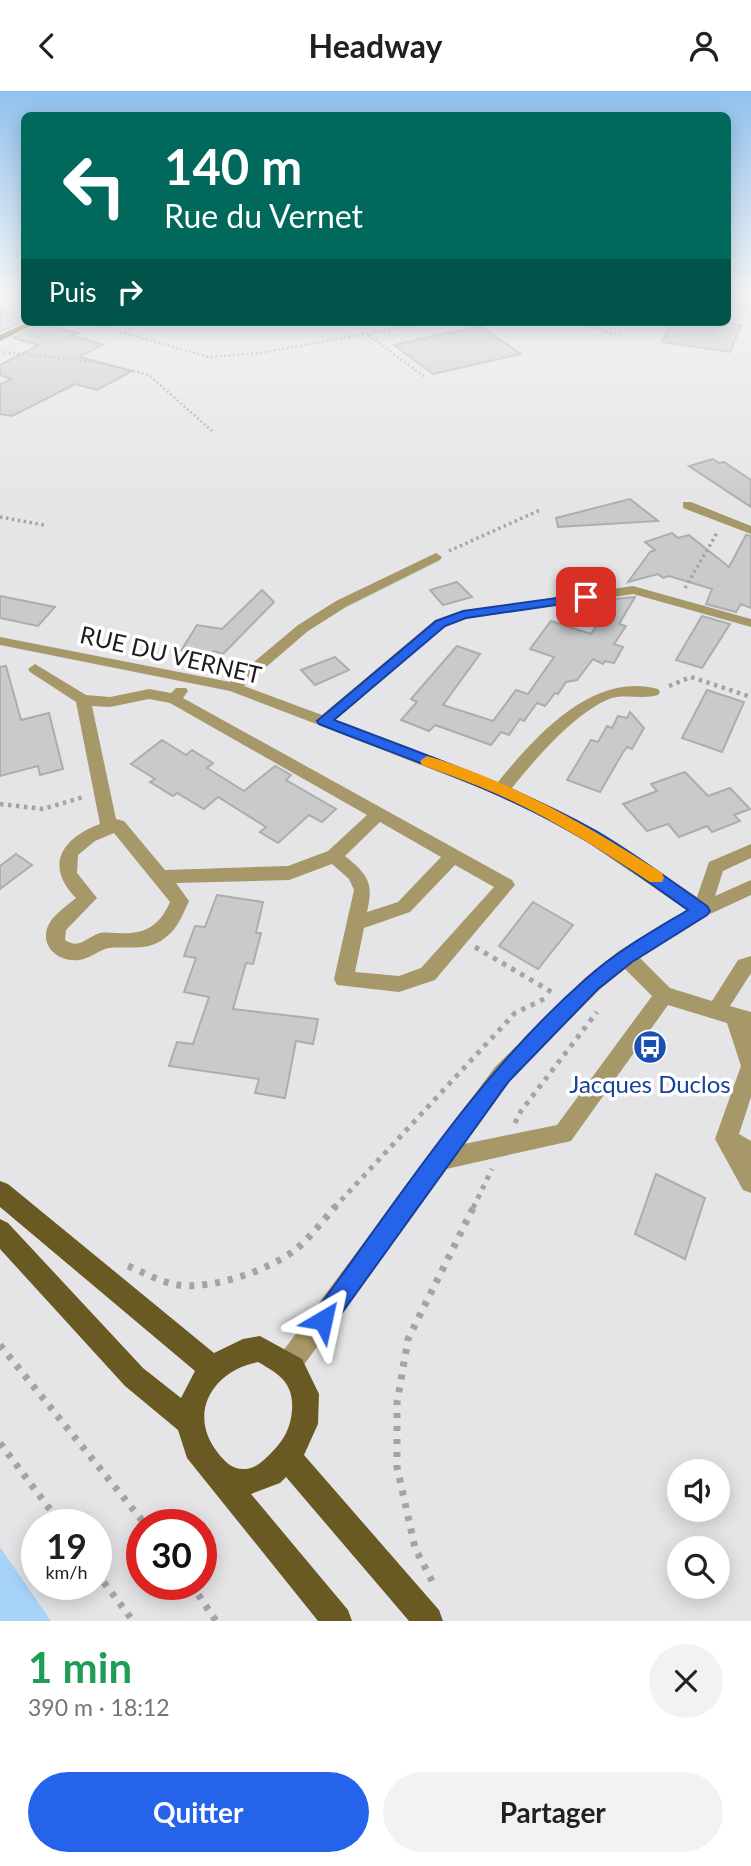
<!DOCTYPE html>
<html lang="fr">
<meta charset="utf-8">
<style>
body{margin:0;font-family:Lato,sans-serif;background:#f2f2f2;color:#202124;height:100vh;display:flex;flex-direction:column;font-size:26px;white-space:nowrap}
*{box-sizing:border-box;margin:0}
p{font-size:23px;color:#757577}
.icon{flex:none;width:38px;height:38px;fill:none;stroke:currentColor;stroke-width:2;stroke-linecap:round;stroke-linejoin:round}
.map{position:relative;height:1530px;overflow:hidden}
.details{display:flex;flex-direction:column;background:#fff;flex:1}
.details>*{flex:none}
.banner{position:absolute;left:21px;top:21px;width:710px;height:214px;border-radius:10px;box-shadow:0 4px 18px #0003;background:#00695c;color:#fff;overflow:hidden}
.controls{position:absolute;left:667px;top:1368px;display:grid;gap:14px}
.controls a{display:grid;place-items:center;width:63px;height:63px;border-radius:50%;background:#fff;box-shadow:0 4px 18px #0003;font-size:35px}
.speed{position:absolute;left:21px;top:1418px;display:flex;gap:14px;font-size:35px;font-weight:700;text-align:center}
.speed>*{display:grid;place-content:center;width:91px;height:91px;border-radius:50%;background:#fff;box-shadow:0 4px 18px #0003;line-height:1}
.speed small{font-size:18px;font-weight:400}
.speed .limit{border:10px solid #d22;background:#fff;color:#111}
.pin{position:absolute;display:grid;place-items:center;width:60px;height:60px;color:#fff;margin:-30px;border-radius:14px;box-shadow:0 4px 10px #0006}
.me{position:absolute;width:77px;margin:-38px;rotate:36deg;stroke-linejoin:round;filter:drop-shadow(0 0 5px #0008)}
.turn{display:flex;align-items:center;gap:24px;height:147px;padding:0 28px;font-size:32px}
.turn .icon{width:91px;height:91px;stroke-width:2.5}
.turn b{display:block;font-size:49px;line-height:60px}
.then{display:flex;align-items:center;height:66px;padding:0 28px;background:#0003;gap:14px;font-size:26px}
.round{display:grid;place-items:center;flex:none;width:74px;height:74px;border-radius:37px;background:#f2f2f2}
.summary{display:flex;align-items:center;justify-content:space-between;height:119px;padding:0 28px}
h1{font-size:42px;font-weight:700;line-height:52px;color:#1e9e55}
.button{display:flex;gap:14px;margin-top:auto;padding:14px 28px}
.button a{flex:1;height:80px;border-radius:42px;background:#2563eb;color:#fff;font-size:28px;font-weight:700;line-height:80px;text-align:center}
.button a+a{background:#f2f2f2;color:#202124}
header{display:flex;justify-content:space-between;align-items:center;height:91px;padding:0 28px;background:#fff;font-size:32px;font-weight:700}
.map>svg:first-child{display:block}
</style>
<header><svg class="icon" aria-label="back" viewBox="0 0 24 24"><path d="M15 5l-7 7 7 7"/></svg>Headway<svg class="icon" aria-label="person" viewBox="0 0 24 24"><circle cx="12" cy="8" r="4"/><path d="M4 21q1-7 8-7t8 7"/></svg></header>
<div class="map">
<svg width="751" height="1530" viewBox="0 0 751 1530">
<rect width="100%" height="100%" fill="#e5e5e8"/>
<path fill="#a9d4fa" d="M0,1456L51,1530H0Z"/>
<g fill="#c9cacc" stroke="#acadaf" stroke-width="2">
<path d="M0,220L24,227V230L0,241Z"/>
<path d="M672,231H722L741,234L730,261L662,251Z"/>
<path d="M41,232L78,242L72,245L103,253L80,266L132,280L97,299L75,293L12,325L0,323V294L11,288L0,284V274L39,254L13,247Z"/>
<path d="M480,235L521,263L433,283L394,254Z"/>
<path d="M713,368L719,372L724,371L751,389V416L689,375Z"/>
<path d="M630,408L658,430L558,436L556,427Z"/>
<path d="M672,442L678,447L689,444L729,476L746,444L751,445V517L741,513L736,521L706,513L712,498L669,485L663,487L658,483L628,491L650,461L655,459L645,451Z"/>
<path d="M457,491L472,506L443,514L430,499Z"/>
<path d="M262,499L274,511L223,563L214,560L208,568L179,563L197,534L222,538Z"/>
<path d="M0,505L55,516L38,535L0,527Z"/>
<path d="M635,506L619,533L626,535L614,553L623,556L614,572L605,570L603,573L593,568L577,589L566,591L558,603L555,602L545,615L537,612L524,630L520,628L509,644L501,641L491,654L435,634L429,640L401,629L417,611L411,608L457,555L480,563L443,614L493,630L516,599L528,603L554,566L530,558L551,530L591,543L615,508Z"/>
<path d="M702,525L730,533L702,577L676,569Z"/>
<path d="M335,566L349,579L315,594L301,579Z"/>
<path d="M6,575L21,629L49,622L63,678L40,684L38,675L0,685V576Z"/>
<path d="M707,599L744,611L722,661L682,647Z"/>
<path d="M630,621L644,637L632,658L627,656L622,663L600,701L567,689L591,649L598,651L607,635L612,637L618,625L627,627Z"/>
<path d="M162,649L186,664L192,659L213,672L207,677L244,700L275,675L291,684L286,689L336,718L322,731L309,724L278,752L260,741L266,736L218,706L204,718L177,702L173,705L150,691L155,688L131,673Z"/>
<path d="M685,681L708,705L730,697L750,718L734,724L740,730L712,741L707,735L679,746L668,733L647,740L623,713L657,700L651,693Z"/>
<path d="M16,763L32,774L0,798V775Z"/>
<path d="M217,804L263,811L256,842H261L253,873L246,872L233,918L318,928L313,953L296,950L285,1007L255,1002L259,988L169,975L177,951L193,953L209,906L184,901L196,867L184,865L195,835L205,836Z"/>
<path d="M533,811L573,834L538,878L499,855Z"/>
<path d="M656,1083L705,1107L685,1168L635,1143Z"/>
</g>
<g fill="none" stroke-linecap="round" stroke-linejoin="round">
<g stroke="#a4a4a6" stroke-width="2.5" stroke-dasharray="2 2.5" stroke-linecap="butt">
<path d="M85,231L209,266L260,262L431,231"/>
<path d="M586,231L591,236L622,245"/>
<path d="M368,244L425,286"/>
<path d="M4,261L101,272L149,284L212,340"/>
</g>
<g stroke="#a4a4a6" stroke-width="3.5" stroke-dasharray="2.5 3.5" stroke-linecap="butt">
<path d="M0,426L44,434"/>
<path d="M449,460L540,419"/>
<path d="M685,497L717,442"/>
</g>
<g stroke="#a4a4a6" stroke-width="4.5" stroke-dasharray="3.5 4.5" stroke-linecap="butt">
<path d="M669,595L691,586L751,606"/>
<path d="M0,713L43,718L84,706"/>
</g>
<g stroke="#a4a4a6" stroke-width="5" stroke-dasharray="4.5 6" stroke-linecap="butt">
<path d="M475,856L555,903"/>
<path d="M515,1032L521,1020L597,921"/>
<path d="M334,1117L515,922L544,908"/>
<path d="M473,1117L492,1078"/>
</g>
<g stroke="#a4a4a6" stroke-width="7" stroke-dasharray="5 8" stroke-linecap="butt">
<path d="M128,1175C145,1182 160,1191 178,1194C212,1199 269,1179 295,1159C310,1147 323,1129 336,1115"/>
<path d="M0,1254L145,1433"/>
<path d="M0,1352L61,1433"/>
<path d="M96,1481L133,1530"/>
<path d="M432,1490L415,1457L397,1376V1312L408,1248L474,1115"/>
<path d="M191,1493L216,1530"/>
</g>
<g fill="#a79869" fill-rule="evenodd">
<path d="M683,411H691L751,435V443L683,417Z"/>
<path d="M436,462L442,466L440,469L346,516L308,540L244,595L322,624L435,529L463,520L633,495L751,528V536L633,503L465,528L445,535L335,629L498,691C535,646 592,580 658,598L660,601L658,604C642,609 624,602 609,608C575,622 535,668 512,697L599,741L697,806L709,771L751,753V767L723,780L715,805L751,789V804L708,824L640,867L670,897L712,910L738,869L751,865V882L730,915L751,921V1006L739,1043L751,1050V1102L743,1099L715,1048L741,975L727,932L668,914L571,1050L446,1078L298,1282L289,1286L280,1282L276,1273L280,1264L495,976L585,887L619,860L687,819L587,751L537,723L495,703L319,634L230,600L0,554V546L230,591L298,534L336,510ZM625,878L652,905L557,1034L464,1053L509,990L599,899Z"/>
<path d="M35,573L86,604L110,606L149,598L171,602L176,597H186L188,600L183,607L512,789L515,794L435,889L399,901L337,894L334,888L354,799L349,788L332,773L289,789L176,792L189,810C183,823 178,837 166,846C149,861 129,855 109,857C100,858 90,868 79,869C58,872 38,854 49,833C54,823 68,814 76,807C44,774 62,747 100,733L76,611L30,581L28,578ZM149,608L170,612L367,724L328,760L288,775L165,779L124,730L116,728L92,615L110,616ZM380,731L441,766L398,811L367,821C374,791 368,784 345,765ZM114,742L170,811C159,836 144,844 117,842C111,842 106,841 100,842C86,846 80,859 65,849L66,839L97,807L77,782L78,764L95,750ZM455,774L494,796L421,877L399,885L355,881L364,837L410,821Z"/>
</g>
<g fill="#695923" fill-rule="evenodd">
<path d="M28,231H39L0,250V244Z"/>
<path d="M0,1090L8,1093L214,1262L243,1248L260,1245L302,1268L319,1303L318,1333L304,1364L439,1519L443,1530H409L286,1386L280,1392L251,1403L348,1519L352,1530H318L187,1367L178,1339L125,1295L0,1158V1128L8,1132L143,1277L181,1307L195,1280L0,1116ZM258,1271C279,1283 294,1292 292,1319C291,1336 284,1349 272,1361C265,1368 256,1378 245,1378C233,1379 225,1371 218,1362C187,1323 212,1280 258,1271Z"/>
</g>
</g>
<linearGradient id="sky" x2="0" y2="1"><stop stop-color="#8fc1ef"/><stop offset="0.48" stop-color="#f3f3f5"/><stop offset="1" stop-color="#f3f3f5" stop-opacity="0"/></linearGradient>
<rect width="751" height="415" fill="url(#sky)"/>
<path fill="#2563eb" stroke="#184099" stroke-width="2" d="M586,503L592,506L590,509L466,527L445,535L334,629C423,663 513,694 596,740C634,762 671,790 707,815L710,820L707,824L632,871L598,898L509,990L331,1237L323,1240L315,1237L312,1229L315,1221C400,1106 479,981 587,887C617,860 653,840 688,819C655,796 622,771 587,750C504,699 409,669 319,633L317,630L436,530L463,520Z"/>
<path fill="#f59e0b" d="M427,665C512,690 588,735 662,782L664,787L662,791H650C601,759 551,727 497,703C472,692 447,683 422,674L420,670Z"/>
<defs>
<g id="bus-disc" transform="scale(1.75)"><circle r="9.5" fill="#1a4fb4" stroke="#fff"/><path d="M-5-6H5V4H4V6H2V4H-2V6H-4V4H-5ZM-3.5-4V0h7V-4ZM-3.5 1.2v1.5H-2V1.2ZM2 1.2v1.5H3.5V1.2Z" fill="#fff"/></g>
</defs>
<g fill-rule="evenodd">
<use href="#bus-disc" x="650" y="956"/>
</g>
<g text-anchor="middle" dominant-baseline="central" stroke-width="7" stroke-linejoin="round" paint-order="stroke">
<g font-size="24" fill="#1d1d1e" stroke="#fff">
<text transform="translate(171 563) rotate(13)">RUE DU VERNET</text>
</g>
<g font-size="24" fill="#164399" stroke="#fff">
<text x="650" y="992">Jacques Duclos</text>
</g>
</g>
</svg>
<div class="controls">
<a><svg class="icon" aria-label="sound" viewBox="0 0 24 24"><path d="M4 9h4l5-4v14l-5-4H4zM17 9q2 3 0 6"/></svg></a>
<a><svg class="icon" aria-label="search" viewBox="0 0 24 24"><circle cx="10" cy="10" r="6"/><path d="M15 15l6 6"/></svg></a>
</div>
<div class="speed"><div>19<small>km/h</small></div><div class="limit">30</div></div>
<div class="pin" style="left:586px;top:506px;background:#d93025"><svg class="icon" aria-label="arrive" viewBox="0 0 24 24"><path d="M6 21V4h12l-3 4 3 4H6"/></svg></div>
<svg class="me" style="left:323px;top:1229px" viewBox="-20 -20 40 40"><path d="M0-17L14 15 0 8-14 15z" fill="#2563eb" stroke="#fff" stroke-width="4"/></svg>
<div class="banner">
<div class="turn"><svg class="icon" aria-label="left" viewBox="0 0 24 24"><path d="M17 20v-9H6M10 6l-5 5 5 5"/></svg><div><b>140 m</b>Rue du Vernet</div></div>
<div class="then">Puis<svg class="icon" aria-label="right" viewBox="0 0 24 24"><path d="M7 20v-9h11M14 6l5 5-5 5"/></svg></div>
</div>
</div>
<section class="details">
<div class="summary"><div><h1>1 min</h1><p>390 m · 18:12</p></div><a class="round"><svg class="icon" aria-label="close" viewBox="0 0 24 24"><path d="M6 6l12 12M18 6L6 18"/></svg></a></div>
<div class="button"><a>Quitter</a><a>Partager</a></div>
</section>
